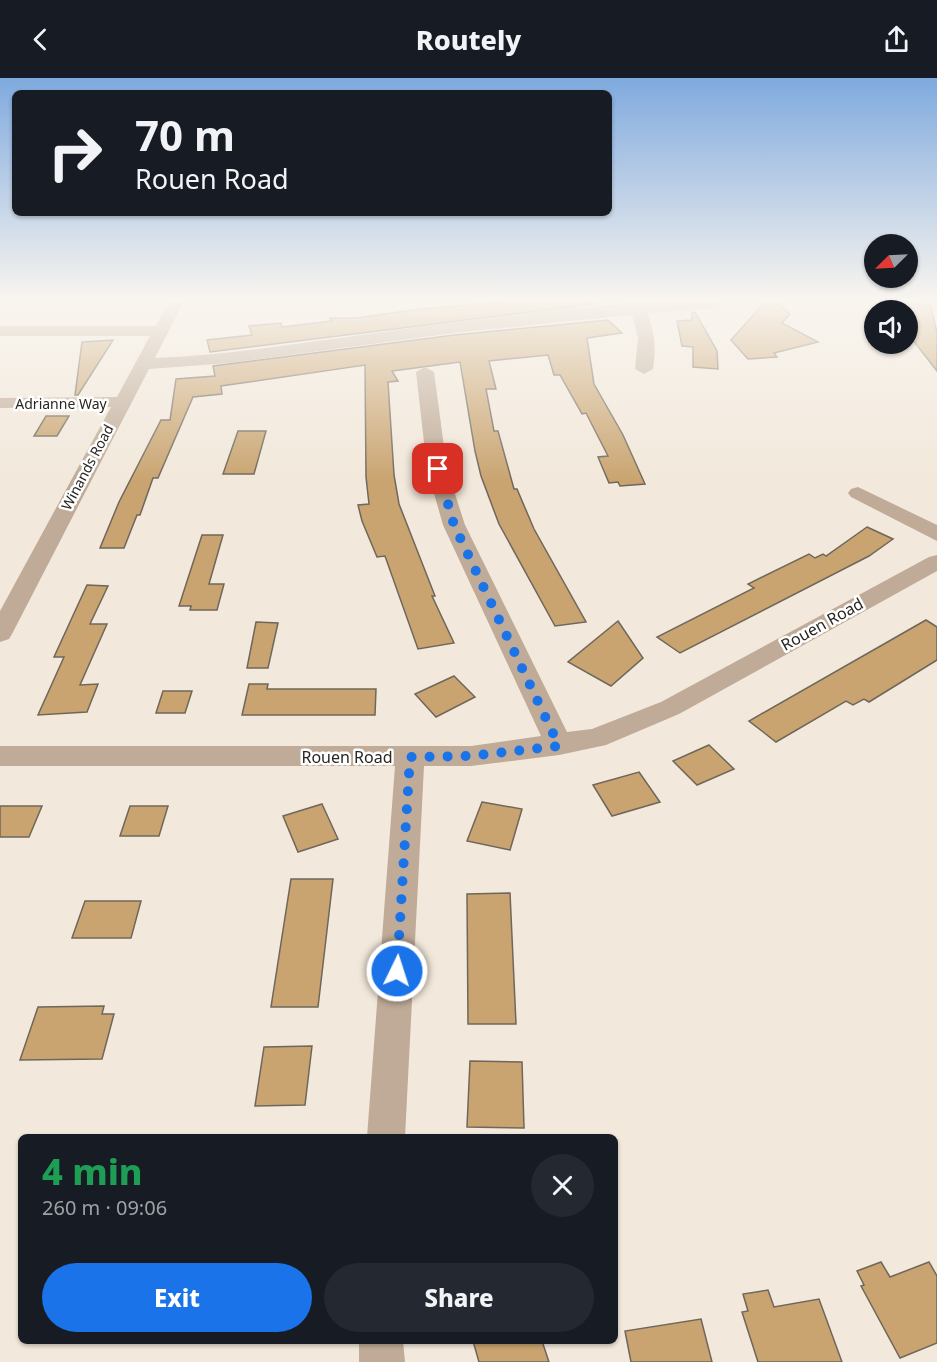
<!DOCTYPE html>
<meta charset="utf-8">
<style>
body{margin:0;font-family:"Noto Sans",sans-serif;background:#242831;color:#f1f3f6;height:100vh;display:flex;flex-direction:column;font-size:22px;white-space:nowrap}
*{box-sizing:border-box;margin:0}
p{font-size:20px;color:#9ea1a6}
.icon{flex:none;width:33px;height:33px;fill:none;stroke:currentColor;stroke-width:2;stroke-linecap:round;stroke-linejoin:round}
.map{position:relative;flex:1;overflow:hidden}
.panel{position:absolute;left:18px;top:1056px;width:600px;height:210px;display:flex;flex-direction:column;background:#171b24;border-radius:9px;box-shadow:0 2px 4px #0004}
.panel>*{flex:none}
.banner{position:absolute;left:12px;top:12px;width:600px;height:126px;border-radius:9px;box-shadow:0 2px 4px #0004;background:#171b24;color:#f1f3f6;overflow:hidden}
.needle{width:39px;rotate:246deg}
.buttons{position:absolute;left:864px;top:156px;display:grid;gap:12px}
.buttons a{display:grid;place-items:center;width:54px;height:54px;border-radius:50%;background:#171b24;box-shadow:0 2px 4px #0004;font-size:30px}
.pin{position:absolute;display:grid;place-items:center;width:51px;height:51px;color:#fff;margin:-26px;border-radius:12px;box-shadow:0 3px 9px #0006}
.me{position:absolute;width:66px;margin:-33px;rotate:4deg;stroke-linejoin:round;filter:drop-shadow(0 0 4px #0008)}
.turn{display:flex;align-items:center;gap:21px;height:126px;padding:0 24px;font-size:27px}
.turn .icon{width:78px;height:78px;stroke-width:2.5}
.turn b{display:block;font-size:42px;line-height:51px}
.round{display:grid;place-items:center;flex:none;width:63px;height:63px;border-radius:32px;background:#242831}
.summary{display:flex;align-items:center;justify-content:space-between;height:102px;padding:0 24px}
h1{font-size:36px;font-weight:800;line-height:45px;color:#1e9e55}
.action{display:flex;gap:12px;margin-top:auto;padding:12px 24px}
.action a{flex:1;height:69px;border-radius:36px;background:#1a73e8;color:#fff;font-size:24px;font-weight:800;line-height:69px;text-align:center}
.action a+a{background:#242831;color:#f1f3f6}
header{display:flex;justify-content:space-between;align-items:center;height:78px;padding:0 24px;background:#171b24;font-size:27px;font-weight:800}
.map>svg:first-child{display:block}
</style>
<header><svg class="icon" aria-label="back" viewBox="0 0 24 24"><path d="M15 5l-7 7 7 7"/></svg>Routely<svg class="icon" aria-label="share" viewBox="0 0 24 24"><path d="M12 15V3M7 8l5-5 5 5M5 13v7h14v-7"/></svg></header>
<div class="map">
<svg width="937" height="1284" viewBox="0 0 937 1284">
<rect width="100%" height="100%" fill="#f2e8db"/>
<g fill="#c9a470" stroke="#6f675b" stroke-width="1.5">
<path d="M512,223H589L593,226L210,274L207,262L252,257L249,248L281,245L282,249L332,243L330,240H356L421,231Z"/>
<path d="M766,223H775L790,236L782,245L818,264L774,275L777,279L748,281L731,262Z"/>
<path d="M906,225L931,228L937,255V293L915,265L908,243Z"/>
<path d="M692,234H695L717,273L718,291L693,289V269L682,268L677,243L692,242Z"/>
<path d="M608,242L622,255L587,260L594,306L623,357L645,406L620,408L618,404L609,405L598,379L608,378L586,335L582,336L560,297H554L548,277L489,283L496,311H486L494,353H498L514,411H517L534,451L586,544L555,548L499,446L481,398L475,373L460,284L392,293L398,303L388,304L394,397L399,426L435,518H432L454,565L418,571L385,478L377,479L362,443L358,427L369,426L366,399L365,287L221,308L222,316L193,319L158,400H153L140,437H137L124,470H100L119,424L161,342H170L176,301L215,298L213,288L454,257Z"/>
<path d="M113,262L78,317H75L82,264Z"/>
<path d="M46,338H69L57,358H34Z"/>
<path d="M238,353H266L254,396H223Z"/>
<path d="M867,449L893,461L869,478L680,575L657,559L754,510L748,506L809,476L815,480L823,476L826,478Z"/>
<path d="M202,457H223L209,506H224L217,532H190L191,528H179Z"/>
<path d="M87,507L108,508L90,546H107L80,607L98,606L87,634L38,637L64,579H54Z"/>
<path d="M926,542L937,549V582L869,624L864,621L853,627L846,623L776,664L749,643Z"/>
<path d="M618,543L643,580L611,608L568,584Z"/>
<path d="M256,544L278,545L268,590H247Z"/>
<path d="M454,598L475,619L436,639L415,616Z"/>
<path d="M249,606H268L267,611H376L375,637H242Z"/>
<path d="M163,613H192L185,635H156Z"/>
<path d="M709,667L734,691L697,707L673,683Z"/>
<path d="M639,694L660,724L612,738L593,707Z"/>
<path d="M482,724L522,731L510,772L467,763Z"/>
<path d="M322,726L338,761L298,774L283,738Z"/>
<path d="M0,728H42L29,759H0Z"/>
<path d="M130,728H168L159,758H120Z"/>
<path d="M291,801H333L318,929H271Z"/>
<path d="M510,815L516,946H468L467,816Z"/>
<path d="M85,823H141L131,860H72Z"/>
<path d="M104,928L102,936H114L102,981L20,982L38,929Z"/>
<path d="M312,968L305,1027L255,1028L264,969Z"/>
<path d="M470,983L522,984L524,1050L467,1049Z"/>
<path d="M881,1184L890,1199L929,1184L937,1198V1265L900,1280L861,1208L864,1207L857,1193Z"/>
<path d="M768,1212L774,1229L819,1221L842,1284H758L742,1234L748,1233L743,1216Z"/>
<path d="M701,1241L712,1284H631L625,1253Z"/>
<path d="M473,1263H542L549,1284H479Z"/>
</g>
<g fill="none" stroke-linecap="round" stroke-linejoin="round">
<g fill="#bfab97" fill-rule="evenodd">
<path d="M169,223H184L155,280C217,278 278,268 340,260C461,243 592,223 715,223L717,226L709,231L647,235C655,254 656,271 653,291L644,296L635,291L638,260L632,237L454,255L229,285L149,291L12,556L9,561L0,564V533L111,329L0,330V320L117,319L150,258H0V248H156Z"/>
<path d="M425,289L434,294L447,391L465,447L567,654L592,651L661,624L929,479L937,477V493L679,636L606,667L559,677L471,688H424L405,1059H367L395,688H0V668H471L541,658L443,447L427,391L416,294Z"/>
<path d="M858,409L937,447V463L851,419L848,415L851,411Z"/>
<path d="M359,1263H403L405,1284H359Z"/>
</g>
</g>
<linearGradient id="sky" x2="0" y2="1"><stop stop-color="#7faade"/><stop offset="0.55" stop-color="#f9f5ef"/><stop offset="1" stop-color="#f9f5ef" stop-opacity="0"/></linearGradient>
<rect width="937" height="403" fill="url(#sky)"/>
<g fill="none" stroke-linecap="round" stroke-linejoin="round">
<path stroke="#1a73e8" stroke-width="10" stroke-dasharray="0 18" d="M397,893L410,679L471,678L559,668L454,447L438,391"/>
</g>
<g text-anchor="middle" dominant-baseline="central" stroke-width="5" stroke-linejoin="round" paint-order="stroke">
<g font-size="14" fill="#292621" stroke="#fff">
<text x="61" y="325">Adrianne Way</text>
<text transform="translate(87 389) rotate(-62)">Winands Road</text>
</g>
<g font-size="16" fill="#292621" stroke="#fff">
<text transform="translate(822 546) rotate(-29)">Rouen Road</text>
<text x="347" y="679">Rouen Road</text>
</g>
</g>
</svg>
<div class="buttons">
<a><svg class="needle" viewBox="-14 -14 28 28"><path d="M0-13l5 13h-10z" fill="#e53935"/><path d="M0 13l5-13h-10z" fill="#9ea1a6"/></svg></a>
<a><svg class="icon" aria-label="sound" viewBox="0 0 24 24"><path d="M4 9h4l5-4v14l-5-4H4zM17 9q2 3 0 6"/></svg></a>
</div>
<div class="pin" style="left:438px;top:391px;background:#d93025"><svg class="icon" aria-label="arrive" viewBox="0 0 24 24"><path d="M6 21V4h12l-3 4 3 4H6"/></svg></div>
<svg class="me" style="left:397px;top:893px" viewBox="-20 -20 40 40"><circle r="17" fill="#1a73e8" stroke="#fff" stroke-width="3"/><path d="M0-11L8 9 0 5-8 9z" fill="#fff"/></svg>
<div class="banner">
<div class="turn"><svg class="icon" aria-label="right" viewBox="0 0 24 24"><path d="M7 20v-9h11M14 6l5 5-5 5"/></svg><div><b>70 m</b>Rouen Road</div></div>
</div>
<section class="panel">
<div class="summary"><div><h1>4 min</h1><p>260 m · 09:06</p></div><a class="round"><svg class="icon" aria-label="close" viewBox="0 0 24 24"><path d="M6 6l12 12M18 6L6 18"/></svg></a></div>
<div class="action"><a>Exit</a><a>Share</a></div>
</section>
</div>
